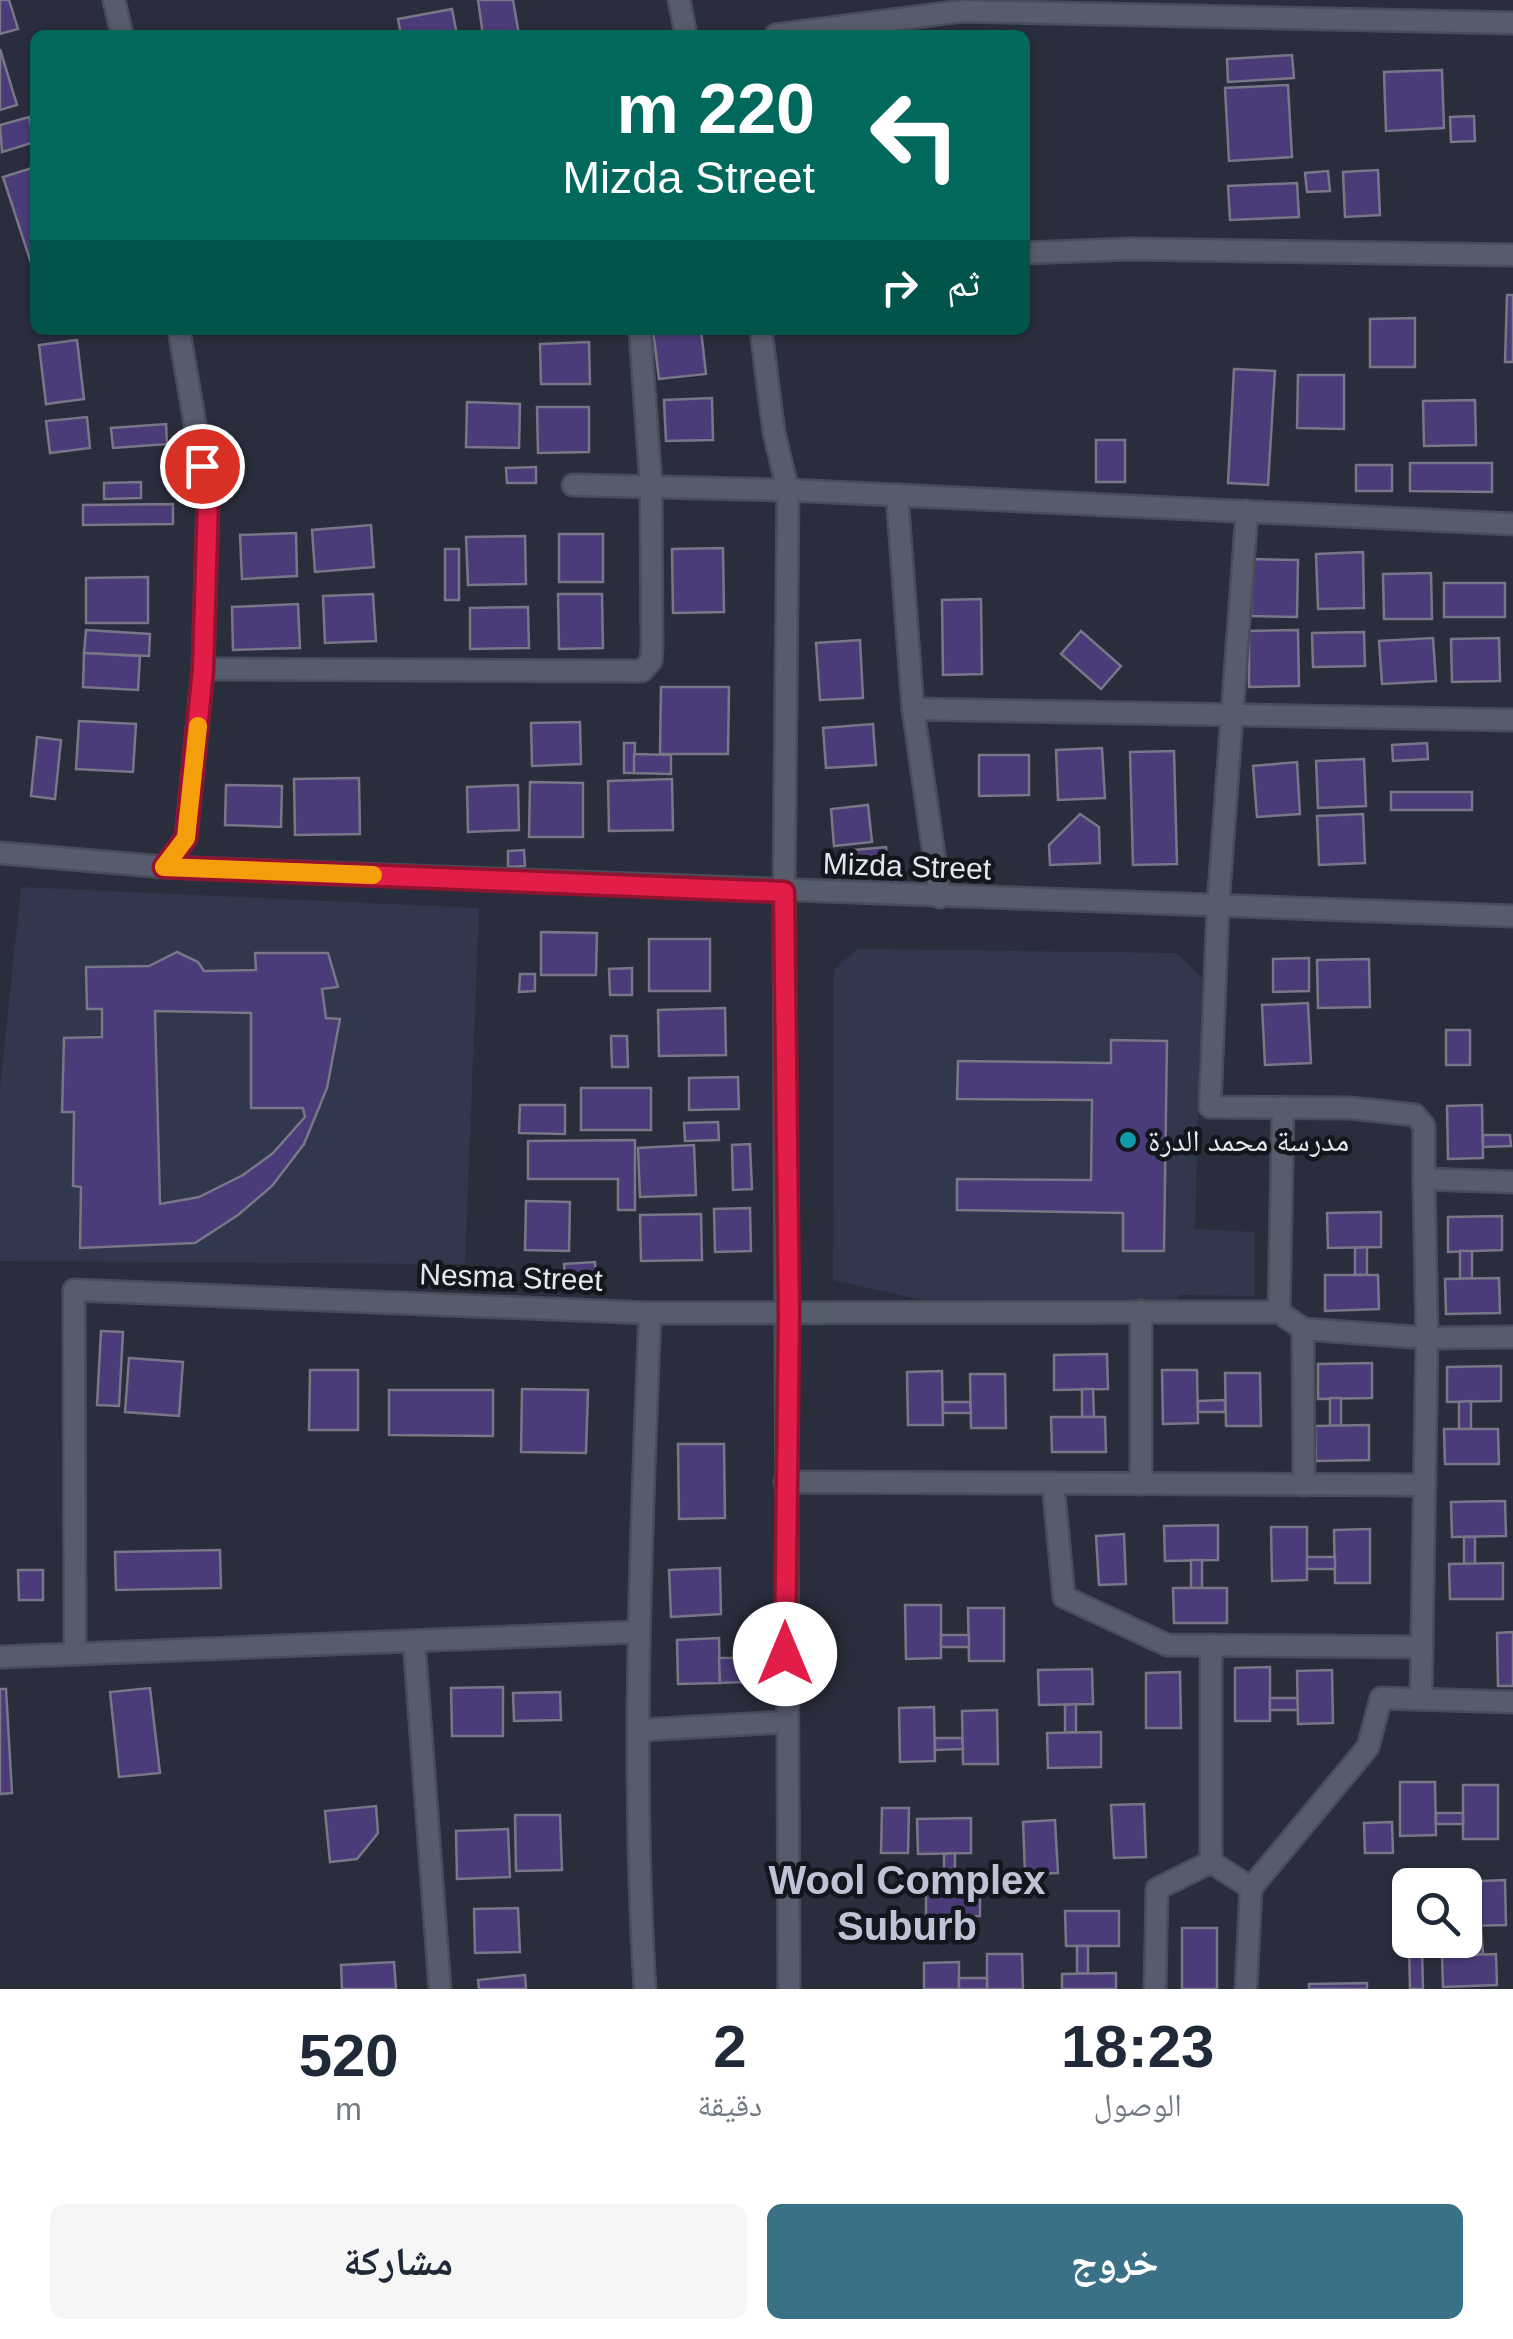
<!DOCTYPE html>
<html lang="ar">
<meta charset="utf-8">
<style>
body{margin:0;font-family:Helvetica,"Noto Naskh Arabic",sans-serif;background:#f6f6f7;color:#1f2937;direction:rtl;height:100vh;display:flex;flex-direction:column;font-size:38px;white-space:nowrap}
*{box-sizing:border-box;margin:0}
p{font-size:32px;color:#747a83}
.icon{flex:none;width:55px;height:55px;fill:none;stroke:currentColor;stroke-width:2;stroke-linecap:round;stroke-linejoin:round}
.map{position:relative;height:1989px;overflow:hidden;direction:ltr}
.details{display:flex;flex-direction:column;background:#fff;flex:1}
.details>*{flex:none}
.top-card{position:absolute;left:30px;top:30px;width:1000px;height:305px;border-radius:15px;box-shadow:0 2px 8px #0004;direction:rtl;background:#00695c;color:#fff;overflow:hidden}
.buttons{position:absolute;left:1392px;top:1868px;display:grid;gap:20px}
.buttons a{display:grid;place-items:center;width:90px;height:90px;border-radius:15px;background:#fff;box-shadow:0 2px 8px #0004;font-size:50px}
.pin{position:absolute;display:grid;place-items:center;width:85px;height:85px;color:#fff;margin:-42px;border:5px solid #fff;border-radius:50%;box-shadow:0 2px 10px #0007}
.me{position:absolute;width:110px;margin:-55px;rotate:0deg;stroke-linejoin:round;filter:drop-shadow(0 0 8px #0008)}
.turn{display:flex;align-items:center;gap:35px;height:210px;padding:0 50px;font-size:45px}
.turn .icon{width:130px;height:130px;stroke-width:2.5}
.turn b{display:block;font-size:70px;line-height:85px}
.then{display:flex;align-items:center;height:95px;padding:0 50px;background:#0003;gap:20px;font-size:38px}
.eta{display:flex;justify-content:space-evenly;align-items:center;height:170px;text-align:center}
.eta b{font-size:60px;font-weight:700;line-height:70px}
.primary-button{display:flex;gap:20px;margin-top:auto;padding:20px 50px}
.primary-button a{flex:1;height:115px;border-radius:15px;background:#3a7186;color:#fff;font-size:40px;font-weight:700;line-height:115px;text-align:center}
.primary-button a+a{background:#f6f6f7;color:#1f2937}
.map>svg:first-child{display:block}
</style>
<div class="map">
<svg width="1513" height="1989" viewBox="0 0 1513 1989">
<rect width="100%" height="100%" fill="#2a2e3c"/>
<g fill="#31374c">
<path d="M21,887L479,908L465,1264L0,1261V1089Z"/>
<path d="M857,949L1176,953L1202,978L1195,1229L1254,1232V1296L1180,1295L1171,1306L931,1302L833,1280L834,970Z"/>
</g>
<g fill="#4b3c79" stroke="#787687" stroke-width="2.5" fill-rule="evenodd">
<path d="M0,0H9L18,29L0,34Z"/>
<path d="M478,0H513L519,35H483Z"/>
<path d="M452,9L457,35H401L398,19Z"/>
<path d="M0,49L17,105L0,110Z"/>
<path d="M1292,55L1294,78L1228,82L1227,59Z"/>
<path d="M1442,70L1444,128L1386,131L1384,72Z"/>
<path d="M1288,85L1292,157L1229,161L1225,88Z"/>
<path d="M1474,116L1475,141L1451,142L1450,117Z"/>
<path d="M29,117L35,142L2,152L0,125Z"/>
<path d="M35,167V265L32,266L3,177Z"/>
<path d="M1378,170L1380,215L1345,217L1343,172Z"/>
<path d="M1328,171L1330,191L1307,192L1305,173Z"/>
<path d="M1297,183L1299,217L1230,220L1228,186Z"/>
<path d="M1507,295H1513V362H1505Z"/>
<path d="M1415,318V367H1370V319Z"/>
<path d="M653,330H701L706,374L659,379Z"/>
<path d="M77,340L84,399L46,404L39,345Z"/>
<path d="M589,342L590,384H541L540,344Z"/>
<path d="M1234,369L1275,371L1268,485L1228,483Z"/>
<path d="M1298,375H1344V429L1297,428Z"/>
<path d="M712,398L713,440L666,441L664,400Z"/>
<path d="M1475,400L1476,445L1424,446L1423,401Z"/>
<path d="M467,402L520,404L519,448L466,447Z"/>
<path d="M537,407H589V452L538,453Z"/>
<path d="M87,417L90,448L50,453L46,421Z"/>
<path d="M166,424L167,444L113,448L111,428Z"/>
<rect x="1096" y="440" width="29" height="42"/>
<path d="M1410,463H1492V492L1410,491Z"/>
<rect x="1356" y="465" width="36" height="26"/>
<path d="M536,467V483H507L506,468Z"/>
<path d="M141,482V498L104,499V483Z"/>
<path d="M173,504V524L83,525V505Z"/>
<path d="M371,525L374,567L315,572L312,530Z"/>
<path d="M296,533L297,576L242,579L240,535Z"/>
<rect x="559" y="534" width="44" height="48"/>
<path d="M525,536L526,584L468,585L466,537Z"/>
<path d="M723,548L724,612L673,613L672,549Z"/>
<rect x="445" y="549" width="14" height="51"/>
<path d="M1363,552L1364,608L1318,609L1316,554Z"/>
<path d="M1252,559L1298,560L1297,617L1251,616Z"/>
<path d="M1431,573L1432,619H1384L1383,574Z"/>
<path d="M148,577V623H86V578Z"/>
<rect x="1444" y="583" width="61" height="34"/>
<path d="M373,594L376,641L325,643L323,596Z"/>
<path d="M558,594H602L603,648L559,649Z"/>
<path d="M981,599L982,674L943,675L942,600Z"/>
<path d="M298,604L300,648L233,650L232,607Z"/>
<path d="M528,607L529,648L470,649V608Z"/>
<path d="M86,630L150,634L149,656L84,653Z"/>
<path d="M1298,630L1299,686L1249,687V631Z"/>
<path d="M1081,631L1121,666L1101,689L1061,654Z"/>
<path d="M1364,632L1365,666L1313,667L1312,633Z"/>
<path d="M1433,638L1436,681L1382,684L1379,641Z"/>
<path d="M1499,638L1500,681L1452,682L1451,639Z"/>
<path d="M860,640L863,698L820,700L816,643Z"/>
<path d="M84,653L140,656L138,690L83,687Z"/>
<path d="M661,687H729L728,754H660Z"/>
<path d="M79,721L136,724L133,772L76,769Z"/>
<path d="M580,722L581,764L532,766L531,723Z"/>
<path d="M873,724L876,765L826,768L823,728Z"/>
<path d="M37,737L61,740L55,799L31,796Z"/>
<path d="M624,743H635L634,773H624Z"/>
<path d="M1427,743L1428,759L1393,761L1392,745Z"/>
<path d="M1102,748L1105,798L1058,800L1056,750Z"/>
<path d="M1174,751L1177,864L1133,865L1130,752Z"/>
<path d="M634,754L671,755V774L634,773Z"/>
<path d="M979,755H1029V795L979,796Z"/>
<path d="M1364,759L1366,806L1318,808L1316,761Z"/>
<path d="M1297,762L1300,814L1257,817L1253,766Z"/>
<path d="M359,778L360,834L295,835L294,779Z"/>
<path d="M672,779L673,830L609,831L608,781Z"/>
<path d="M530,782L583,783V837H529Z"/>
<path d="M226,785L282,786L281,827L225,825Z"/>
<path d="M518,785L519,830L468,832L467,787Z"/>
<rect x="1391" y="792" width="81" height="18"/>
<path d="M868,805L872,842L834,846L831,809Z"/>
<path d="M1080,814L1099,827L1100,863L1050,865L1049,845Z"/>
<path d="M1363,814L1365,863L1319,865L1317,816Z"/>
<path d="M886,847L888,869L845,873L843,851Z"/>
<path d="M524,850L525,866L508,867V851Z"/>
<path d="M541,932L597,933L596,975H541Z"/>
<rect x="649" y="939" width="61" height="52"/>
<path d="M177,952L198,962L204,971L256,970L255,953H328L338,987L322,989L326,1018L340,1019L327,1088L304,1144L272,1186L238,1215L195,1243L80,1248L81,1187L73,1186L74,1112H62L64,1038L102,1037V1009H87L86,967L149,966ZM155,1011L251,1013V1108H303L305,1117L273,1153L243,1175L199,1197L160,1204Z"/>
<path d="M1309,958V991L1273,992V959Z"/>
<path d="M1369,959L1370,1007L1318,1008L1317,960Z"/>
<path d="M632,968V995H610L609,969Z"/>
<path d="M520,974H535V991L519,992Z"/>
<path d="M1308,1003L1311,1063L1265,1065L1262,1005Z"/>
<path d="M725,1008L726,1055L659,1056L658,1010Z"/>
<rect x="1446" y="1030" width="24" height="35"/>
<path d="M611,1036H627L628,1067H612Z"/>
<path d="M1111,1040L1167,1041L1164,1251H1123V1213L957,1210V1179L1091,1180L1092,1100L957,1099L958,1061L1111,1063Z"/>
<path d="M738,1077L739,1109L689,1110V1078Z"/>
<rect x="581" y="1088" width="70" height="42"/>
<path d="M520,1105H565V1134L519,1133Z"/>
<path d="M1482,1105L1483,1158L1448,1159L1447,1106Z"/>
<path d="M718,1122L719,1140L685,1141L684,1123Z"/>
<path d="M1483,1135H1510L1511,1146L1483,1147Z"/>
<path d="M635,1140V1210H618V1179H528V1141Z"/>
<path d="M750,1144L752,1189L733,1190L732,1145Z"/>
<path d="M694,1145L696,1195L640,1197L638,1148Z"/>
<path d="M526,1201L570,1202L569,1251L525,1250Z"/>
<path d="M750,1208L751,1251L715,1252L714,1209Z"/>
<path d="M1381,1212V1247L1328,1248L1327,1213Z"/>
<path d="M701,1214L702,1260L641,1261L640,1215Z"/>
<path d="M1502,1216V1250L1448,1252V1217Z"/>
<path d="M1367,1247V1275H1355V1248Z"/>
<path d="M1460,1251H1472V1278L1460,1279Z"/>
<path d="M595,1262L596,1278L565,1280L564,1264Z"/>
<path d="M1325,1275H1378L1379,1309L1325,1311Z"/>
<path d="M1499,1278L1500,1313L1446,1314L1445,1279Z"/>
<path d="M101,1331L123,1332L119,1406L97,1405Z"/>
<path d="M1107,1354L1108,1389L1054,1390V1355Z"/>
<path d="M129,1358L183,1362L179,1416L125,1412Z"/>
<path d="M1372,1363V1398L1318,1399V1364Z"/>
<path d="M1501,1366V1401L1447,1402V1367Z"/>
<path d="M310,1370H358V1430H309Z"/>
<path d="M1162,1370H1197L1198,1423L1163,1424Z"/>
<path d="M942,1371L943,1425H908L907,1372Z"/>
<path d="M1225,1373H1260L1261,1426H1226Z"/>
<path d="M970,1374H1005L1006,1428H971Z"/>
<path d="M522,1389L588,1390L586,1453L521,1452Z"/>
<path d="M1082,1389H1093L1094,1417H1082Z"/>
<path d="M389,1390H493V1436L389,1435Z"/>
<rect x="1330" y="1398" width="11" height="28"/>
<path d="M1225,1400V1412H1198V1401Z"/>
<path d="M1471,1401V1429H1459V1402Z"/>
<path d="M943,1402H970L971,1413H943Z"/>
<path d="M1051,1417H1105L1106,1452H1052Z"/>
<path d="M1369,1425V1460L1316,1461L1315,1426Z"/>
<path d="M1444,1429H1498L1499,1464H1445Z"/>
<path d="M678,1444H724L725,1518L679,1519Z"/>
<path d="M1505,1501L1506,1536L1452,1537L1451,1502Z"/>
<path d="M1218,1525V1560L1165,1561L1164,1526Z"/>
<path d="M1271,1527H1307V1580L1272,1581Z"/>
<path d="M1370,1529V1583H1335L1334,1530Z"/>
<path d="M1124,1534L1126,1584L1099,1585L1096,1536Z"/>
<rect x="1464" y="1537" width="11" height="27"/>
<path d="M220,1550L221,1588L116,1590L115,1552Z"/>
<rect x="1307" y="1557" width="28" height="12"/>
<rect x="1191" y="1560" width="11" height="28"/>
<path d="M1503,1563V1599H1450L1449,1564Z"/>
<path d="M720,1568L721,1614L671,1617L669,1570Z"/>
<path d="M18,1570H43V1600H19Z"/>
<path d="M1173,1588H1227V1623H1174Z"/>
<path d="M905,1605H941V1658L906,1659Z"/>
<path d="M968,1608H1004V1661H969Z"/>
<path d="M1513,1632V1686H1498L1497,1633Z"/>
<rect x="941" y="1635" width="28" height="12"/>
<path d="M719,1638L720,1683L678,1684L677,1640Z"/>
<path d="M719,1658H743L744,1682L720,1683Z"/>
<path d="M1270,1667V1721H1235V1668Z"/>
<path d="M1092,1669L1093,1704L1039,1705L1038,1670Z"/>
<path d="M1332,1670L1333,1723L1298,1724L1297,1671Z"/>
<path d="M1180,1672L1181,1728H1146V1673Z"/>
<path d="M503,1687V1736H452L451,1688Z"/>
<path d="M150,1688L160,1773L119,1777L110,1692Z"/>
<path d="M0,1689H6L12,1793L0,1794Z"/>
<path d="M560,1692L561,1720L514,1721L513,1693Z"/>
<path d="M1270,1698H1297L1298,1710H1270Z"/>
<path d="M1076,1704V1732L1065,1733V1705Z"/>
<path d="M934,1707L935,1761L900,1762L899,1708Z"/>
<path d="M997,1710L998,1764H963L962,1711Z"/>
<path d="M1101,1732V1767L1048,1768L1047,1733Z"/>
<path d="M935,1738H962L963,1749L935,1750Z"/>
<path d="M1400,1782H1435L1436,1835L1400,1836Z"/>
<rect x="1463" y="1785" width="35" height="54"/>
<path d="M1144,1804L1146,1857L1114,1858L1111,1805Z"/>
<path d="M376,1806L378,1833L357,1859L330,1862L325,1811Z"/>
<path d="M882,1808H909L908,1853H881Z"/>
<rect x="1436" y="1813" width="27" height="11"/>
<path d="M515,1815H560L562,1870L516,1871Z"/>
<path d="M971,1818V1853L918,1854L917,1819Z"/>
<path d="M1055,1820L1058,1873L1025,1874L1023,1822Z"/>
<path d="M1392,1822L1393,1853H1365L1364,1823Z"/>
<path d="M508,1829L510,1877L457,1879L456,1831Z"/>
<path d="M955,1853V1881H944V1854Z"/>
<path d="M1505,1880L1506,1925L1465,1926V1885L1457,1882Z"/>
<path d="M980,1881V1916L926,1917V1882Z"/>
<path d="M518,1908L520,1952L475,1953L474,1909Z"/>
<path d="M1065,1911H1119V1946H1066Z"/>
<path d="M1469,1926H1481L1483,1954L1471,1955Z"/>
<rect x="1182" y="1928" width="35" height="61"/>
<path d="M1077,1946H1088V1973L1077,1974Z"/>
<path d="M1409,1946H1422L1423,1989H1410Z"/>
<path d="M987,1954H1022L1023,1989H987Z"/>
<path d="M1496,1954L1497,1985L1443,1987L1442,1956Z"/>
<path d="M394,1962L396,1989H342L341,1965Z"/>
<path d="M959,1962V1989H924V1963Z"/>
<path d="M1116,1973V1989H1062V1974Z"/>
<path d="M525,1975L526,1989H479L478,1980Z"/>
<rect x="959" y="1978" width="28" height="11"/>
<path d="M1367,1983V1989H1309V1984Z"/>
</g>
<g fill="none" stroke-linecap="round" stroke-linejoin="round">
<g stroke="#494c59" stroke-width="25">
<g id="minor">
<path d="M114,0L122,35"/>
<path d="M679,0L686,35"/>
<path d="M776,35L962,11L1513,23"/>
<path d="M1025,253L1129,249L1513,255"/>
<path d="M761,330L774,433L788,490L784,891L789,1989"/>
<path d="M573,485L788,490L1513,524"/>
<path d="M897,495L913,709"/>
<path d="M1247,511L1218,906L1210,1107L1350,1108L1415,1115L1424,1126V1179L1513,1182"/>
<path d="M203,669L642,671L651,661L652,648L651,486L640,330"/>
<path d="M0,853L165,867L1513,916"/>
<path d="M165,867L186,838L203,669L208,500L179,330"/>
<path d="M940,897L913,709L1513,720"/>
<path d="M1279,1312L1283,1107"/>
<path d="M1303,1329L1427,1338L1513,1337"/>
<path d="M1303,1329L1304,1485"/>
<path d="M785,1482L1425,1485"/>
<path d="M1053,1483L1064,1597L1167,1645L1422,1647"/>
<path d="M1141,1484V1311"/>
<path d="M414,1641L440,1989"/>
<path d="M75,1654L74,1290L650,1313L1279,1312L1303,1329"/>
<path d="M0,1657L637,1632"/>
<path d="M1421,1699L1427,1338L1424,1179"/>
<path d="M640,1730L785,1722"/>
<path d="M1211,1862L1251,1888"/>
<path d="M645,1989C631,1764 641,1538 650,1313"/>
<path d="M1155,1989L1157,1889L1211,1862V1645"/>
<path d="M1246,1989L1251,1888L1368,1747L1381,1698L1513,1702"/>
</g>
</g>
<use href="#minor" stroke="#575c6c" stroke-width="20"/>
</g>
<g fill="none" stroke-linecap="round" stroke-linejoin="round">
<g stroke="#92132f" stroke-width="25">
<path id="route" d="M202,466L208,500L203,670L186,838L164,867L784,892L789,1314L785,1654"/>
</g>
<use href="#route" stroke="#e11d48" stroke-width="18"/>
<path stroke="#f59e0b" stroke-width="18" d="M198,726L186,838L164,867L373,875"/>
</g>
<circle fill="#0f9aa8" stroke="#14161d" stroke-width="4" cx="1128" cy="1140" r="10"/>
<g text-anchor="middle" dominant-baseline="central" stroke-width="9" stroke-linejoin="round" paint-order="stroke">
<g font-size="30" fill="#e4e7f1" stroke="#14161d">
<text transform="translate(907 866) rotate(2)">Mizda Street</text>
<text transform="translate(511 1277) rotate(2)">Nesma Street</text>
</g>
<g font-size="30" fill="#e4e7f1" stroke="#14161d" text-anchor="start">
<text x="1148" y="1140">مدرسة محمد الدرة</text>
</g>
<g font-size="40" font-weight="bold" fill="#bec4d6" stroke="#14161d">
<text x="907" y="1880">Wool Complex<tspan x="907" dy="46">Suburb</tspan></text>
</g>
</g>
</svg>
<div class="buttons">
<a><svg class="icon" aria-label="search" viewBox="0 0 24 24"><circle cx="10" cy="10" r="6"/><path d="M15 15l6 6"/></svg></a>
</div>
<div class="pin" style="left:202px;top:466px;background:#d93025"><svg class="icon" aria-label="arrive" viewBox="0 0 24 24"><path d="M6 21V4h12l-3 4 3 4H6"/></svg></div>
<svg class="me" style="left:785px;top:1654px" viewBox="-20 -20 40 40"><circle r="19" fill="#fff"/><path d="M0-13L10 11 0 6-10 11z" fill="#e11d48"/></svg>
<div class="top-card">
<div class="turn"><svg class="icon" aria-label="left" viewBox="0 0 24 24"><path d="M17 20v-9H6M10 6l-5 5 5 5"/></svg><div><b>220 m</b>Mizda Street</div></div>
<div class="then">ثم<svg class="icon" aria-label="right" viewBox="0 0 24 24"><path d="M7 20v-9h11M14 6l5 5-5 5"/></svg></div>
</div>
</div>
<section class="details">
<div class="eta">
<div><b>18:23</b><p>الوصول</p></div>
<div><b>2</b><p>دقيقة</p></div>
<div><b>520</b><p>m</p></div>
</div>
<div class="primary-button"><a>خروج</a><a>مشاركة</a></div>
</section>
